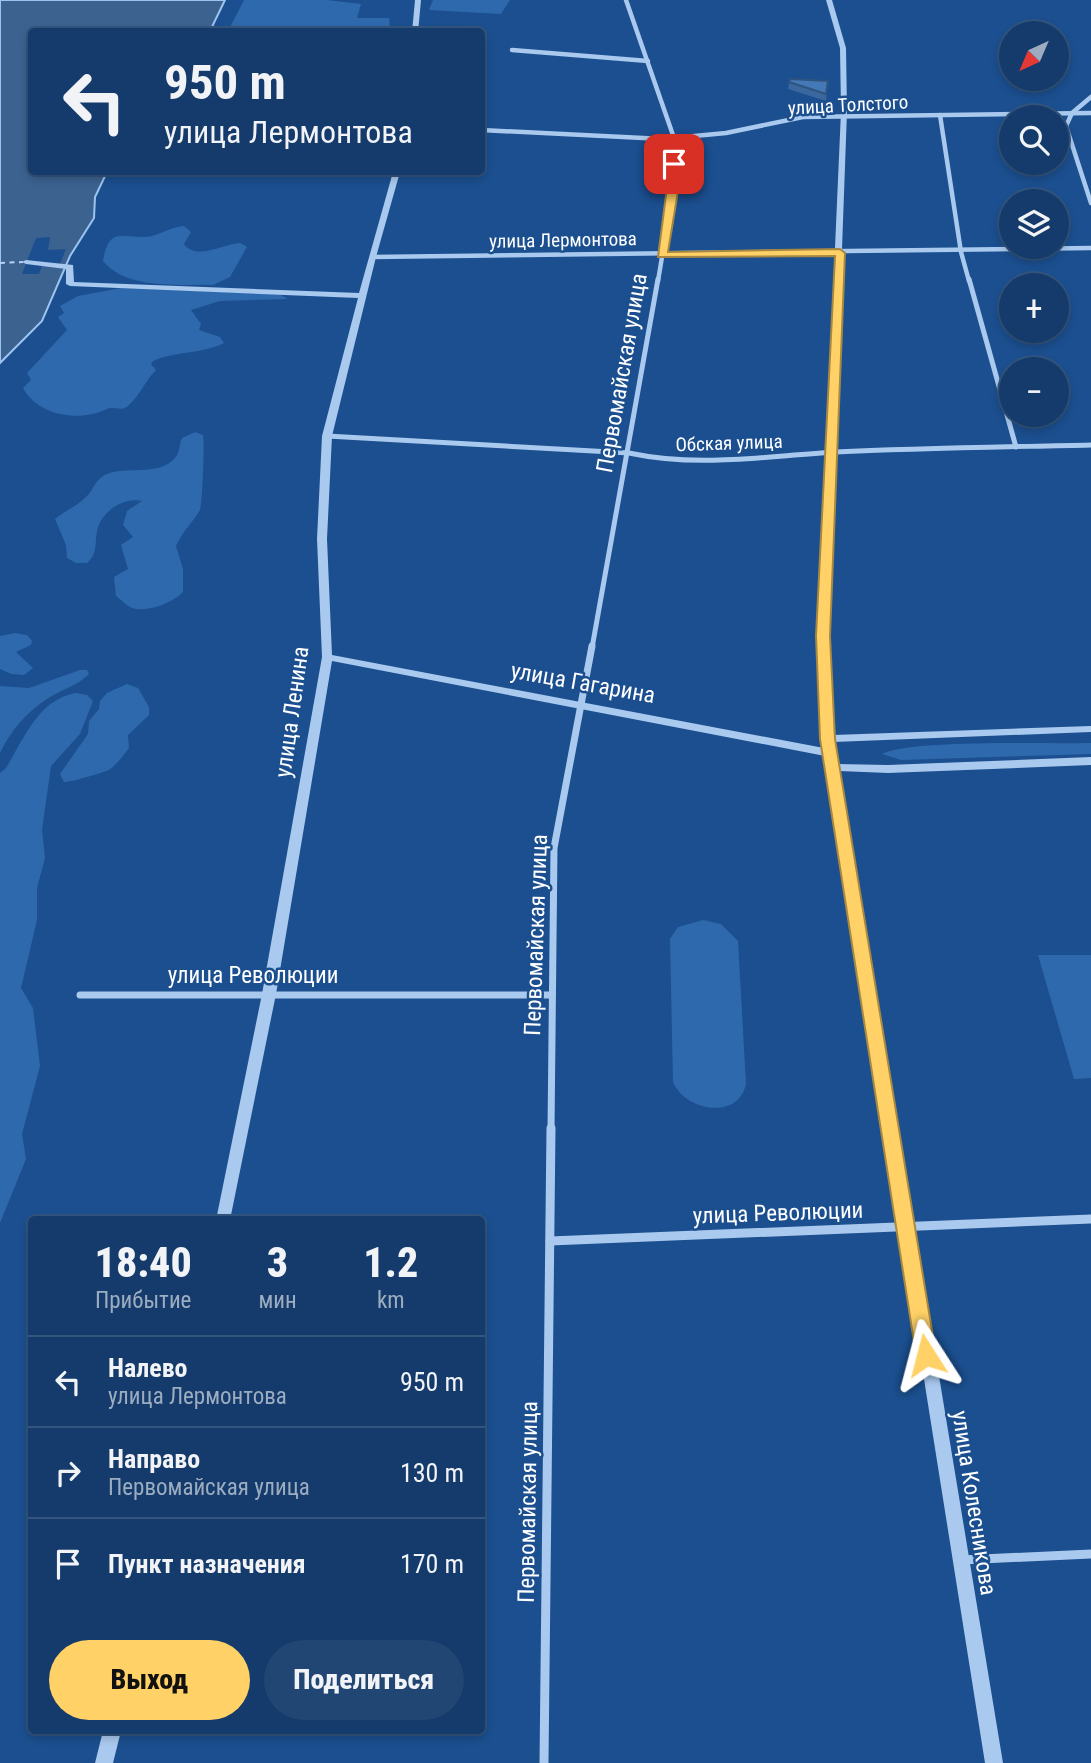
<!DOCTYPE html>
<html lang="ru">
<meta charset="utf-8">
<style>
body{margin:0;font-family:"Roboto Condensed",sans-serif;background:#214673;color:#f1f3f6;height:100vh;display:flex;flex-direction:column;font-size:26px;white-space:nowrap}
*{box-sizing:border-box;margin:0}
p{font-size:23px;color:#9dadc1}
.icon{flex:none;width:38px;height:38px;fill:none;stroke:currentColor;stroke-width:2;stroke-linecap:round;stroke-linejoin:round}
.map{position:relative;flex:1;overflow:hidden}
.drawer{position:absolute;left:28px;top:1216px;width:457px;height:518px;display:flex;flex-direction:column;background:#143b6b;border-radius:7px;box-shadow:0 4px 10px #0003,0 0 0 2px #33557e}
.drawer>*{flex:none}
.guide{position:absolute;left:28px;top:28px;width:457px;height:147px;border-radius:7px;box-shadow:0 4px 10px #0003,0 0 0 2px #33557e;background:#143b6b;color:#f1f3f6;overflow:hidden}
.needle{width:46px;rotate:224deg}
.controls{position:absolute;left:999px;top:21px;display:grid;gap:14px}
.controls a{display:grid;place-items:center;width:70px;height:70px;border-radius:50%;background:#143b6b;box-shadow:0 4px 10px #0003,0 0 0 2px #33557e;font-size:35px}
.pin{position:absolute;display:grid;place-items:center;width:60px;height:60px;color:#fff;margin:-30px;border-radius:14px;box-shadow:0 4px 10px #0006}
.me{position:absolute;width:77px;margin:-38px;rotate:351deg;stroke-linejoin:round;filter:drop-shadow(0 0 5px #0008)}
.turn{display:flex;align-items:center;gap:24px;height:147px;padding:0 21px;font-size:32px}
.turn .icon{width:91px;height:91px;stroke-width:2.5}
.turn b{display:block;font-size:49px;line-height:60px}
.eta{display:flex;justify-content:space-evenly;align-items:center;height:119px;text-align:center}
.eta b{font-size:42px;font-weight:800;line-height:49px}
.cta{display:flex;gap:14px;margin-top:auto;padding:14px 21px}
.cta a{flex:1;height:80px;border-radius:42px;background:#ffd166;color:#111;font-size:28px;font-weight:800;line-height:80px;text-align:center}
.cta a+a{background:#214673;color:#f1f3f6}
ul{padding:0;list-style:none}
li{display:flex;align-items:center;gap:21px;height:91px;padding:0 21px;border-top:2px solid #33557e}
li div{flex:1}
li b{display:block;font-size:26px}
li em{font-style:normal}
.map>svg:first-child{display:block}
</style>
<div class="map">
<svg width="1091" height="1763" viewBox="0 0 1091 1763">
<rect width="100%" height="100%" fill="#1b4f8f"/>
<g fill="#2e69ad">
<path d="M244,0H327L361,4L357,18H389L390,28L373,32L228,31Z"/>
<path d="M433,0H510L501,14L429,10Z"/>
<path d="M184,226L191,232L184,244C196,261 223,244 240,243L247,247L230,277L213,285C178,284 127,290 103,261C109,222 127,241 152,236C163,233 172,227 184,226Z"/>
<path d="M121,288L279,294L288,299L220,301L191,310L201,324L199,330L220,337L224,343C202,354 176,351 153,361L151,364L156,370C145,381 141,394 128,406C121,412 114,406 107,409C81,422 39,417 23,388L31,380L27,373L67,330L58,317L64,313L60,306L78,296Z"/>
<path d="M195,432L203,435C205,441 202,506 200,510C193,522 182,532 176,546L183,569V592C173,603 144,614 130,607C125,604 120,599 116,596L114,577L128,569L121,545L133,537L123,525L127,511L142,501C124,497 104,510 98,527C94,540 99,553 87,563H76L67,558L66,545L55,519C65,511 77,506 86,497C93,491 94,482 103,476C124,464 158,478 175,458C180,453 179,444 182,438Z"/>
<path d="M15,633L27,635L32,641L31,645L16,652L33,668L24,675L11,674L0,669V636Z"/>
<path d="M80,670H87L89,674C80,683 72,686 61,691C33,705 14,725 0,753V686L29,688Z"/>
<path d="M127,684L138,688L149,707V715L128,735L129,748C124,755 116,765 109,770C105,772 68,783 64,782L60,774L88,734L89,721L99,709L100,701L107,693Z"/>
<path d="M76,693L87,695L93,701L80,734L51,766L42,830L45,858L37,888V920L21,988L33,1008L40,1066L22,1134L26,1159L0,1223V773L6,768C24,738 39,699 76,693Z"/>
<path d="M1091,743V754L901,760L882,754C911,739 1050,744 1091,743Z"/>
<path d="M703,920L721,924L738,941L746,1084C738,1121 685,1111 673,1082L670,939L678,927Z"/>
<path d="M1038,955H1091V1078L1074,1079Z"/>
</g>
<path fill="#3c6290" stroke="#9cc4f0" stroke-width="2" d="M0,0H225L210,31L32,32V172H107L95,197L94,218L70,256L42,321L0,363Z"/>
<path fill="#1b4f8f" d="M50,237L48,250L66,249L60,264L42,266L39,274H22L36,238Z"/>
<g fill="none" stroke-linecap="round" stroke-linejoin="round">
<path stroke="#b5d3f5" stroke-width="2" stroke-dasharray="5 4.5" stroke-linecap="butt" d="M0,263L23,262"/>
<g stroke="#a9c9ee" stroke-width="4.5">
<path d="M626,0L674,138L675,179L658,281"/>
<path d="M512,50L648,61"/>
<path d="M1091,97L1072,113L1066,126L1091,203"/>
<path d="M940,115L961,252L969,281"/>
<path d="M481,130L663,139L726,133L803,117L1091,113"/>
<path d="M372,257L1091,248"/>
</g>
<g stroke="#a9c9ee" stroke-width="5">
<path d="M969,279L1016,447"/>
<path d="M327,436L629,453C699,468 765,456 836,452C921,448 1006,447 1091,445"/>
<path d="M592,648L658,279"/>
</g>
<g stroke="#a9c9ee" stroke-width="7">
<path d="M80,995H552"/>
<path d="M551,1130L554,848L592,646"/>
</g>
<g stroke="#a9c9ee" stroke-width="9">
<path d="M550,1241L1091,1219"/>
<path d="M961,1560L1091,1554"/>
<path d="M544,1763L551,1128"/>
</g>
<g fill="#a9c9ee" fill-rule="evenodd">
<path d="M415,0H421L418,32H412Z"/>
<path d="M826,0H832L846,48L847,111L828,636L833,735L1091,726V732L834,742L838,764L888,765L1091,757V765L888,773L839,771L1003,1763H985L825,756L332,661L276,994L230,1220H216L262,994L322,657L317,539L322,436L358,298L70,286L66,284V269L26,264L22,262L26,260L73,265L74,282L359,293L393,172H400L376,257L332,436L327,539L332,655L824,748L818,636L841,111L840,48Z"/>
<path d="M103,1731H121L113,1763H95Z"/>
</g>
</g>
<path fill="#3a679d" d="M790,79L828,81L826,101L788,89Z"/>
<path fill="#4478b7" stroke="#305480" stroke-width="2" d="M790,79L828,81L826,94L789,82Z"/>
<path fill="#ffd166" stroke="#a68842" stroke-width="2" d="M674,161L679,164L680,179L668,252L840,249L845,253L830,636L835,739L936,1355L933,1361L926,1363L919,1361L916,1355L820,739L816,636L835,256L658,257L670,164Z"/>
<g text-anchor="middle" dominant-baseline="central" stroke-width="5" stroke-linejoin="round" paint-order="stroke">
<g font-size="19" fill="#fff" stroke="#1b4f8f">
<text transform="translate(848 105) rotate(-3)">улица Толстого</text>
<text transform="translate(563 240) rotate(-1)">улица Лермонтова</text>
<text transform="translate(729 443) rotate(-2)">Обская улица</text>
</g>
<g font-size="23" fill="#fff" stroke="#1b4f8f">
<text transform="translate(622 373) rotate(-80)">Первомайская улица</text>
<text transform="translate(583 683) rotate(10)">улица Гагарина</text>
<text transform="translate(292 712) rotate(-82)">улица Ленина</text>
<text transform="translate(536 935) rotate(-88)">Первомайская улица</text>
<text x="253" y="975">улица Революции</text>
<text transform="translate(778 1213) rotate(-2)">улица Революции</text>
<text transform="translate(528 1502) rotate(-89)">Первомайская улица</text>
<text transform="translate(974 1503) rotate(81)">улица Колесникова</text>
</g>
</g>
</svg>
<div class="controls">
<a><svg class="needle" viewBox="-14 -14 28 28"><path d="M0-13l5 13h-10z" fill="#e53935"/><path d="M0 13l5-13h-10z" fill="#9dadc1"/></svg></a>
<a><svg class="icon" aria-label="search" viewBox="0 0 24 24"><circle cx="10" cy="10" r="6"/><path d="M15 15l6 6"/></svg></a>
<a><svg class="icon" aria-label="layers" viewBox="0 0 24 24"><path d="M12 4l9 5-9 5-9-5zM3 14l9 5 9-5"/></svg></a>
<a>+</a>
<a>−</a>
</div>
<div class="pin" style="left:674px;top:164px;background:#d93025"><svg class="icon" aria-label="arrive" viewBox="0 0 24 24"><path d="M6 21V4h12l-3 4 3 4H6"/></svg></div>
<svg class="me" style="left:926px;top:1355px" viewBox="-20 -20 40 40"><path d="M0-17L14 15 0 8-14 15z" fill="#ffd166" stroke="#fff" stroke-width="4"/></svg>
<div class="guide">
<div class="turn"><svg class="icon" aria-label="left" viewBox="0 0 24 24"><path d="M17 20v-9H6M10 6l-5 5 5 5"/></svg><div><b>950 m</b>улица Лермонтова</div></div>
</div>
<section class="drawer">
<div class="eta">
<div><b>18:40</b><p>Прибытие</p></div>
<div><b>3</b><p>мин</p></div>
<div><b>1.2</b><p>km</p></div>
</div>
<ul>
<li><svg class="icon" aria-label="left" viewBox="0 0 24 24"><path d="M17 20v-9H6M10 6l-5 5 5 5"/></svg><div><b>Налево</b><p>улица Лермонтова</p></div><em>950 m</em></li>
<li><svg class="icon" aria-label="right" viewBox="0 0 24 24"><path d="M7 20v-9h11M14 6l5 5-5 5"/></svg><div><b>Направо</b><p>Первомайская улица</p></div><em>130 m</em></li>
<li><svg class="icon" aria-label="arrive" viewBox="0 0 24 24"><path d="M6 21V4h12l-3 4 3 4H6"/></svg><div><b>Пункт назначения</b></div><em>170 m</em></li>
</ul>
<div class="cta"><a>Выход</a><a>Поделиться</a></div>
</section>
</div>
